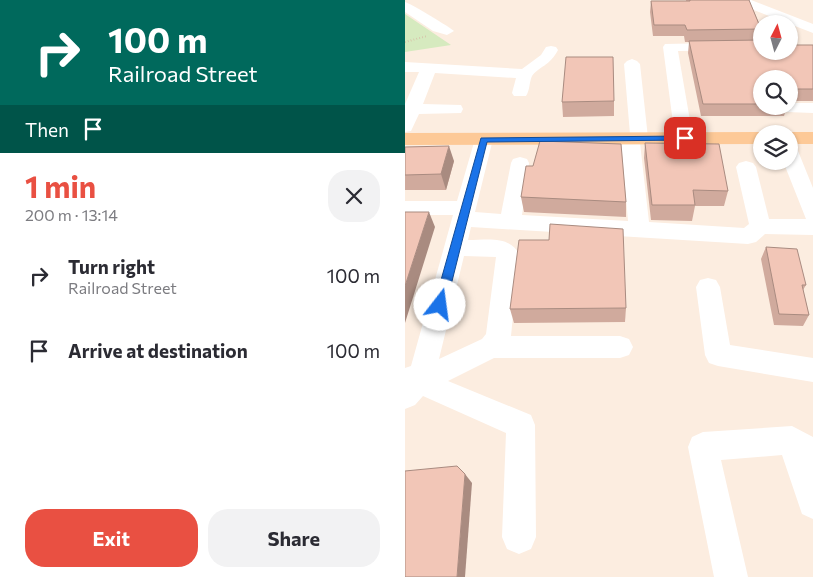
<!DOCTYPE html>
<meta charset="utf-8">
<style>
body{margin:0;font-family:Commissioner,sans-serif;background:#f2f2f3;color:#2b2b33;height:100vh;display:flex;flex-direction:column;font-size:19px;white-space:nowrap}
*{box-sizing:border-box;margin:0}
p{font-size:16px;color:#7c7c81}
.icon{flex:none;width:28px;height:28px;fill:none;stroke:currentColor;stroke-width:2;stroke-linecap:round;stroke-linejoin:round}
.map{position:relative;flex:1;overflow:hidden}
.details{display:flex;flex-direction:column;background:#fff;width:405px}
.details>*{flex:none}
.top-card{background:#00695c;color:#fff;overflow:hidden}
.needle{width:32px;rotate:6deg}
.controls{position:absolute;left:348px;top:15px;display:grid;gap:10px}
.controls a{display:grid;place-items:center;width:45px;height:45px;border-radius:50%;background:#fff;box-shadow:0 1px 4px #0004;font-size:25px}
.pin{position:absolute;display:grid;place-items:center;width:42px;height:42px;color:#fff;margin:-21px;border-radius:10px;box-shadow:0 2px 8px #0006}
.me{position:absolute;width:55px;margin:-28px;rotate:15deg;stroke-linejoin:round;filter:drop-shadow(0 0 4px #0008)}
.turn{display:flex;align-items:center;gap:18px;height:105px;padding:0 25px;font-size:22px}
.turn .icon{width:65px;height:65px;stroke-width:2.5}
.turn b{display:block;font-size:35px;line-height:42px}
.then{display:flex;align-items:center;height:48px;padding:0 25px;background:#0003;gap:10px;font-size:19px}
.round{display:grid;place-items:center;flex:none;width:52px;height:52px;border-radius:20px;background:#f2f2f3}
.head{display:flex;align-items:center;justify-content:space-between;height:85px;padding:0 25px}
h1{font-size:30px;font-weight:700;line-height:38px;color:#e95042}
.primary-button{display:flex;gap:10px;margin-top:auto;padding:10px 25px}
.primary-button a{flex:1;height:58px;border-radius:20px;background:#e95042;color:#fff;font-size:20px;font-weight:700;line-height:58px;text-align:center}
.primary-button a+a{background:#f2f2f3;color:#2b2b33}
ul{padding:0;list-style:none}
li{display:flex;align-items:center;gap:15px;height:75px;padding:0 25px}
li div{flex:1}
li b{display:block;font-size:19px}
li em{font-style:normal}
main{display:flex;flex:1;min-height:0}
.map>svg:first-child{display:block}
</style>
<main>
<section class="details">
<div class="top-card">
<div class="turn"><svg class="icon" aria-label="right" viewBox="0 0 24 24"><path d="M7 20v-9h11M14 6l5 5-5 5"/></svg><div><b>100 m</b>Railroad Street</div></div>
<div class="then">Then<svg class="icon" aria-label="arrive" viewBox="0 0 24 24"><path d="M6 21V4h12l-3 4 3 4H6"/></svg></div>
</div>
<div class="head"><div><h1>1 min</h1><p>200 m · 13:14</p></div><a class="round"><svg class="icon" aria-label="close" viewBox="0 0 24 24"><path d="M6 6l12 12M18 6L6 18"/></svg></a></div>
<ul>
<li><svg class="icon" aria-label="right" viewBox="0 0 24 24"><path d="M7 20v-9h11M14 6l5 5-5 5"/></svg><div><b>Turn right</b><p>Railroad Street</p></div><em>100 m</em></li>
<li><svg class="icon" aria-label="arrive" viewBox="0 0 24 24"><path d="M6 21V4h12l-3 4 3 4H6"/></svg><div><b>Arrive at destination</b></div><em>100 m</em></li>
</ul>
<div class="primary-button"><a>Exit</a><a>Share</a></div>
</section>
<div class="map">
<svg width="408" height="577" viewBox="0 0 408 577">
<rect width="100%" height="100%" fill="#fcede0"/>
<path fill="#d6eabf" d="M0,14L46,45L0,52Z"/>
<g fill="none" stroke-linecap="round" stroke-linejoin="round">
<path stroke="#d7aa9b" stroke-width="2" stroke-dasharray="0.5 2.5" stroke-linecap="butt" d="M0,42L22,36"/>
<g fill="#fff" fill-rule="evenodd">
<path d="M329,0H346L408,24V33L331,3Z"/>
<path d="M0,2C5,3 46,28 49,31L42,35L28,31L0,12Z"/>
<path d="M356,42V50L273,51L288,138L285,142L279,143L273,142L270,138L258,47L260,44Z"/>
<path d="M146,46L151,47L153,50C145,66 133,67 127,76C124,83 125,90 121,96H109L107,93L111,78L30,73L18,104L56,105L58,109L56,113L14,114L6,131L0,132V104L14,72H0V62L117,69L136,55L141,47Z"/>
<path d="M227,59L232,61L235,64L243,138L240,142L235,143L244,222L339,228L344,224L331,167L334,163L341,161L348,163L351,167L364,219H401L378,161H384V145L391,147L393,151L408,188V235L360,234L351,242L343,244L66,227L63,240C82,240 104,235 114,254L106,336H215L224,339L228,347L224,355L215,358H89L43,381L126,415L130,425L131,537L126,549L114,554L102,549L97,537L101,433L18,396L10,405L0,409V368L6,366L48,215H0V201H52L70,139L73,135L79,134L85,135L88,139L70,212L96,214L106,163L108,159L115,157L122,159L124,163L117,215L223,221L216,139L219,135L225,134L219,64L222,61ZM59,256L91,257L81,334L77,339L34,359Z"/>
<path d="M388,103H408V113L382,112L380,108Z"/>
<path d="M303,278L311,280L315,287L325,345L408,358V382L313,366L304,363L300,355L291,287L295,280Z"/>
<path d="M387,426L408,437V519L397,514L377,455L316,460L343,577H309L283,447L287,437L298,432Z"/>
</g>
<g fill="#fdc997" fill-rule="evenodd">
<path d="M356,132L363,134H356V144L0,145V133Z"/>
<path d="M384,132H408V144H384V134H377Z"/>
</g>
</g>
<g fill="#d0aa9d">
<path d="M281,0H344L356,28L354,40L356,51L408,45V101H388L384,104V79H356V106H382L379,116H296L283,53L284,42H280L279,36H248L245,12L246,1H281Z"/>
<path d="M209,101V116L158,117L157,102Z"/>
<path d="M240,143L323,191L319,206H290L287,221L246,220L239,158Z"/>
<path d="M0,147L49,161L41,190H0Z"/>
<path d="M128,166L221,202V217L119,212L116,197Z"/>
<path d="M361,247L401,285L398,290L404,315L398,326L369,325L356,259Z"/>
<path d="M221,308L220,322L109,323L105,309Z"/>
</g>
<g fill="#a98b80">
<path d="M392,89L388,101L384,104L387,92Z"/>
<path d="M44,146L49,161L41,190L36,174Z"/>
<path d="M24,212L30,227L0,323V286Z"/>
<path d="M60,474L67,483L60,577H52Z"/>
</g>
<g fill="#f2c6b7" stroke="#a98b80">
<path d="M285,0H344L356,29L282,30L280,25H249L246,1H285Z"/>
<path d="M356,40V51H384V45H408V89H392L387,92H384V79H356V104H298L284,41Z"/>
<path d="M161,57H208L209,101L157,102Z"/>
<path d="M135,141L216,144L221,202L116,197L121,166H128Z"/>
<path d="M240,143L314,144L323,191L288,190L290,205H247Z"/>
<path d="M44,146L36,174L0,175V147Z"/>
<path d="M0,212H24L0,286Z"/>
<path d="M145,224L218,229L221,308L105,309L114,240H144Z"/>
<path d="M361,247L392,249L401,285H397L404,315L374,314Z"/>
<path d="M52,466L60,474L52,577H0V471Z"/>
</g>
<path fill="#1a73e8" stroke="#114b97" d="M280,136H283V140L82,142L41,305L39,309H31L29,305L76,138Z"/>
</svg>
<div class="controls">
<a><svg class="needle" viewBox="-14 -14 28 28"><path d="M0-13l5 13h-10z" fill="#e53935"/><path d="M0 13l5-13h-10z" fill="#7c7c81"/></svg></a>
<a><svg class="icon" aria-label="search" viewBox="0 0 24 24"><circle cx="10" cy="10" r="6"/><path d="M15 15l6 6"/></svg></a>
<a><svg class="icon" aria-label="layers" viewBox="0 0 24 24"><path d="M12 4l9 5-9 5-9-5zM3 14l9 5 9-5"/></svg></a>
</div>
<div class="pin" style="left:280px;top:138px;background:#d93025"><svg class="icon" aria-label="arrive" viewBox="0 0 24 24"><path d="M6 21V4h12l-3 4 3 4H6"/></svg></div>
<svg class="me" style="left:35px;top:305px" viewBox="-20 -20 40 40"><circle r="19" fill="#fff"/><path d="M0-13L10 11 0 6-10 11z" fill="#1a73e8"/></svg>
</div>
</main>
